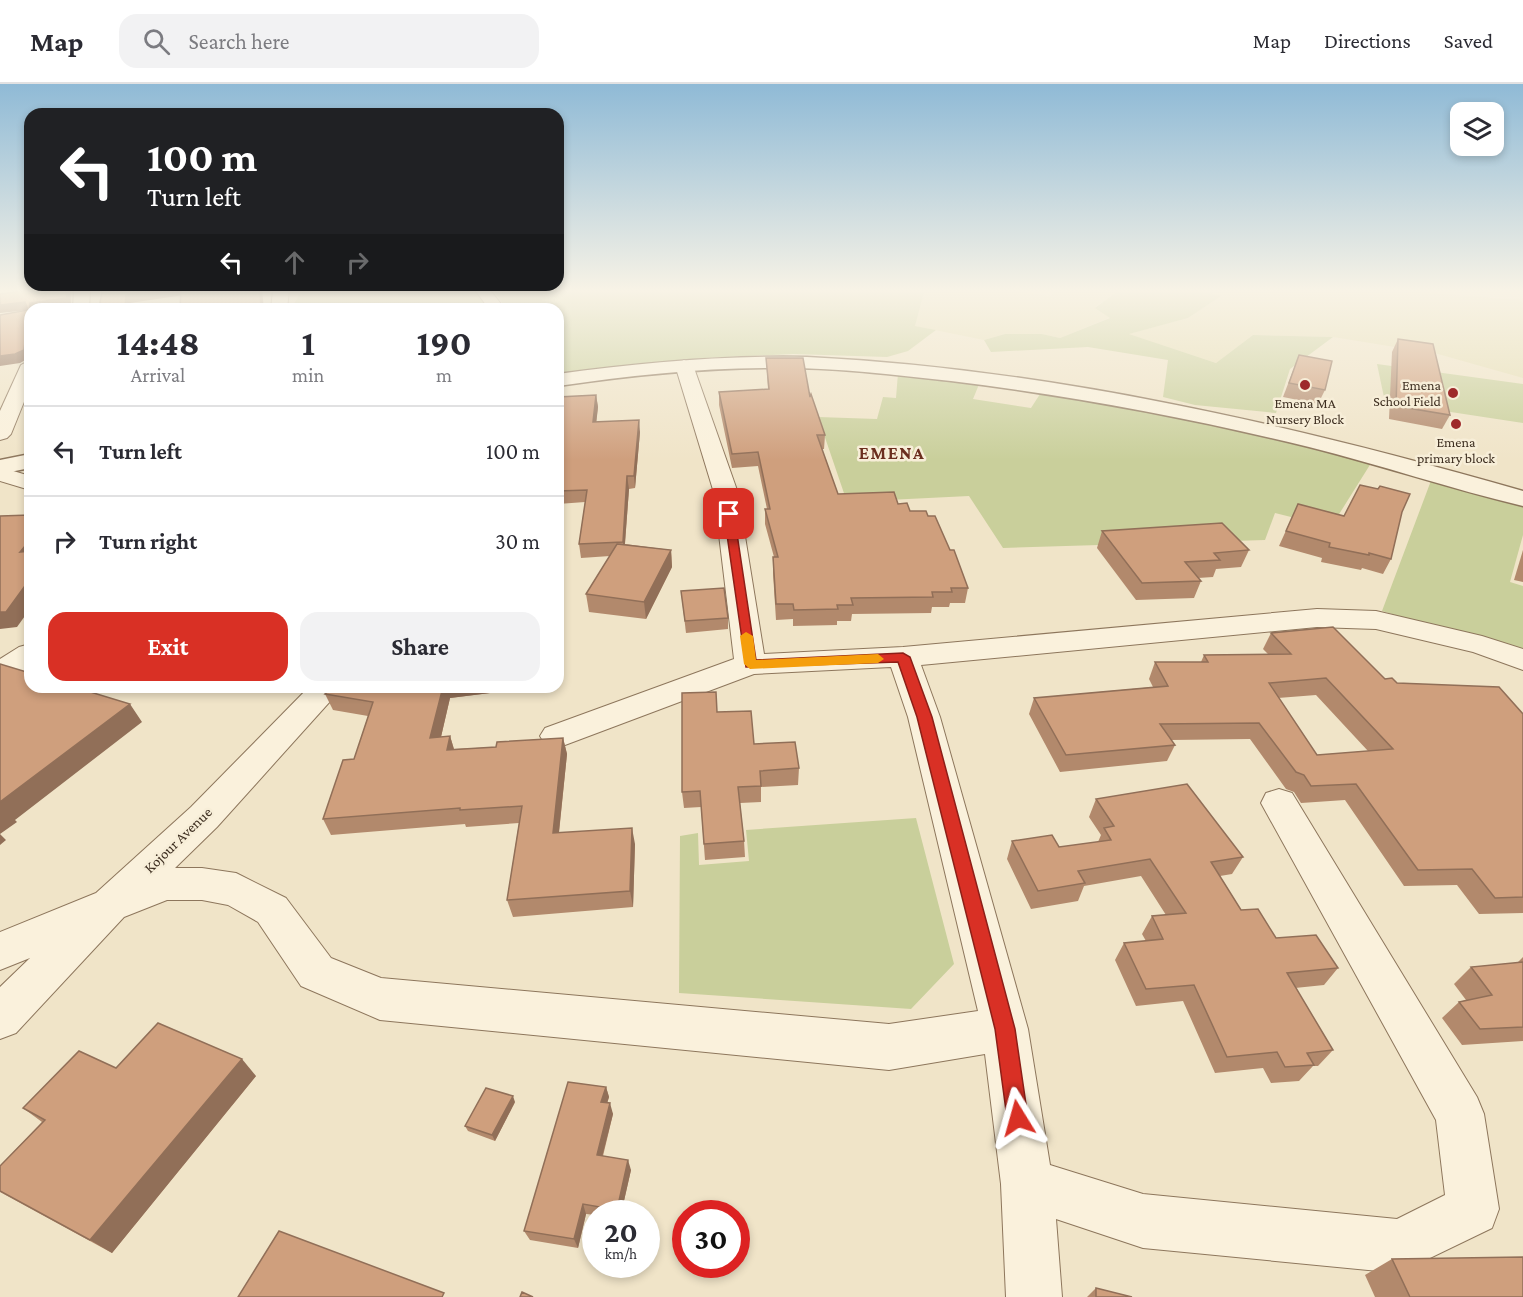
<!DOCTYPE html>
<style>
body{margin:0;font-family:"Crimson Pro",serif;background:#f2f2f3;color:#2b2b33;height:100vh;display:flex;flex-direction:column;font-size:22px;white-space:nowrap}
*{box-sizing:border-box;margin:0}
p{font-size:20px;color:#7c7c81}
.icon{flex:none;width:33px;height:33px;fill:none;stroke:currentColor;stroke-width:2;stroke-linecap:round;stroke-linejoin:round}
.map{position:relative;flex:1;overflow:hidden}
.sheet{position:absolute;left:24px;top:219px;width:540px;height:390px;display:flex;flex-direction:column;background:#fff;border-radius:18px;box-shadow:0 3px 9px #0003}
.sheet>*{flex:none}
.banner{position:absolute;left:24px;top:24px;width:540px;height:183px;border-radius:18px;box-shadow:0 3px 9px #0003;background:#202124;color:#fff;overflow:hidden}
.tools{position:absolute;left:1450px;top:18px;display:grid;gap:12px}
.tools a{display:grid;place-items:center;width:54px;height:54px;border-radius:12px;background:#fff;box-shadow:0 3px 9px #0003;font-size:30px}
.speed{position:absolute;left:582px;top:1116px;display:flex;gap:12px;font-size:30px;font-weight:700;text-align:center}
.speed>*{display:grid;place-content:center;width:78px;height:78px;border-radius:50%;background:#fff;box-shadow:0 3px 9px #0003;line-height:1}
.speed small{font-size:15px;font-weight:400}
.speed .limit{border:9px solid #d22;background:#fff;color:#111}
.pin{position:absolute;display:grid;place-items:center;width:51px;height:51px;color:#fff;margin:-26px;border-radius:12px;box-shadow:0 3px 9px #0006}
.me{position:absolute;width:66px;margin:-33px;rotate:352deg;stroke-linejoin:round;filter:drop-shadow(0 0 4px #0008)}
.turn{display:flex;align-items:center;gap:21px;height:126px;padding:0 24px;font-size:27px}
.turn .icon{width:78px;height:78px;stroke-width:2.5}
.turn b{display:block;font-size:42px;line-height:51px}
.lanes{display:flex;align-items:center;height:57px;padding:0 24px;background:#0003;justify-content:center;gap:30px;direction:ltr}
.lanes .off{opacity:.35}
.eta{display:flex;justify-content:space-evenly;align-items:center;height:102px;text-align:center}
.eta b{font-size:36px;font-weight:700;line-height:42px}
.button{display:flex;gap:12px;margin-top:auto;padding:12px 24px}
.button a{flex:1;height:69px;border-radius:18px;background:#d93025;color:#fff;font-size:24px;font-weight:700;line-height:69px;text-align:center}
.button a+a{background:#f2f2f3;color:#2b2b33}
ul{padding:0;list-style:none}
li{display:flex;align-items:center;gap:18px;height:90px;padding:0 24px;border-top:2px solid #e1e1e2}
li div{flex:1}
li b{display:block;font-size:22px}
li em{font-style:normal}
header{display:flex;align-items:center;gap:36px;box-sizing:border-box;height:84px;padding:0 30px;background:#fff;border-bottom:2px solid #e1e1e2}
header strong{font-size:28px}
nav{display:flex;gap:33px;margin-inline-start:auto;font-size:21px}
.search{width:420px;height:54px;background:#f2f2f3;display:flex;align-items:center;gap:15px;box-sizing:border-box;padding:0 21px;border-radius:18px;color:#7c7c81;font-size:22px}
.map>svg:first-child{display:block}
</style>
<header>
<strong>Map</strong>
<div class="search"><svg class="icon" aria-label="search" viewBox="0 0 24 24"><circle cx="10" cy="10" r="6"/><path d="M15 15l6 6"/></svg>Search here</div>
<nav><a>Map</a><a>Directions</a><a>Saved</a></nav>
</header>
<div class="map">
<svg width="1523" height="1213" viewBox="0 0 1523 1213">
<rect width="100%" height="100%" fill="#f0e4c8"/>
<g fill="#e6deb5">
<path d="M908,206H1012L1049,212L1058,206H1119L1095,223L1111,233L1060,254L1042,250H1005L984,256L915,242L923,209Z"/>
<path d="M1197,206H1395L1519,216L1523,219V294L1438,270L1333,253L1253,251L1216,279L1128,250L1188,234L1220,212Z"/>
</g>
<g fill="#c9cf9b">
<path d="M302,206H475L491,225H291Z"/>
<path d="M494,206H908L924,208L915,242L936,246L908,267L887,273L793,270L705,274L558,291V225H506Z"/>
<path d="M1119,206H1197L1221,212L1188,234L1129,250L1216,279L1253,251L1333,253L1290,285L1276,329L1195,321L1163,313L1168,276L1088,263L991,268L984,256L1005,250H1042L1060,254L1110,234L1095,224Z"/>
<path d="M1377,280L1523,300V339L1385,318Z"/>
<path d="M898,289L980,298L973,315L1031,324L1042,307L1262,348L1373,376L1331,443L1275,429L1265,456L1003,464L969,412L847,418L818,333L877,335L883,313L896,314Z"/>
<path d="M1432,394L1523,420V451L1510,498L1523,502V569L1382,527Z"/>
<path d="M916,734L954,880L911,925L679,909L680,752L698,749L699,781L749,777L746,746Z"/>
</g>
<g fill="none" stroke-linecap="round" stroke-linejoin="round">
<g stroke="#8d765c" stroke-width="2">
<g id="minor">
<path d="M74,206H90L89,225H73Z"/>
<path d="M273,206H289L287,225H271Z"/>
<path d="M475,206H490L505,225H489Z"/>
<path d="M30,276V303L11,350L7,354L0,356V327L21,281Z"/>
<path d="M684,276L693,281L738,409L764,570L903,563L1317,525L1376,527L1482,552L1523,565V586L1473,568L1376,545L1317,543L921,581L940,633L1028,945L1050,1081L1143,1110L1397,1135L1445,1111L1436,1036L1261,719L1266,709L1279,705L1292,709L1477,1013L1484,1030L1499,1125L1492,1144L1399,1189L1143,1164L1056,1135L1062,1213H1006L1001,1100L985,970L889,986L380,936L301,902L258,838L228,821L202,816H167L124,833L16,949L0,955V903L30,874L0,886V848L96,809L191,723L309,603H343L217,743L175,784H202L236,789L286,814L331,874L381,894L889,940L978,927L908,633L891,583L754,590L557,664L545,660L540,652L545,644L734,575L714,409L675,281Z"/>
<path d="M0,383L30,392V406L0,397Z"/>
<path d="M30,560V584L11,596L0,599V575L19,563Z"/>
</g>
</g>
<g stroke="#8d765c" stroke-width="3">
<g id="tertiary">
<path d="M807,273C1050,285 1289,340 1523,407V422C1451,405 1381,381 1309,363C1191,334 1072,312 951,297C895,291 840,284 784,284C708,283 633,291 558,302V290C640,279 723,271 807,273Z"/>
<path d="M30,370V384L0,390V376Z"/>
</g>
</g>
<use href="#minor" fill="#faf1dc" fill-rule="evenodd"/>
<use href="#tertiary" fill="#faf1dc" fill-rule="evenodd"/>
</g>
<g fill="#b2896c" fill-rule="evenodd">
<path d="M1398,255L1450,331L1442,345L1389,335L1392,268Z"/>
<path d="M1299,271L1325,306L1318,320L1283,313Z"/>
<path d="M766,274L810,313L825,351L824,365H822L838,410L898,420L910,427L928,432L968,504L965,519H950L949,523H932L931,529L852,530L851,537H837V541L793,542V535L776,536L773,489V473H774L765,440V425H767L758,382L732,384L719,321V308L768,305Z"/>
<path d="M596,311L598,323L596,338L640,348L635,404L629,405L625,460L671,466L672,483L646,535L589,528L586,510L610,472L581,474L579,460L585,418L558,420V313Z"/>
<path d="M1298,420L1344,432L1402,428L1391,475L1383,490L1362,484L1361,486L1321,478L1322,474L1279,462Z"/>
<path d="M1102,447L1249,466L1241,483L1216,485L1213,493L1198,494L1201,497L1194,514L1136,516L1097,464Z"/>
<path d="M1523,466V498L1514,496Z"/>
<path d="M681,507L728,534V545L686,549Z"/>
<path d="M1271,549L1397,599L1523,630V829L1479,830L1457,801L1404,802L1345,716L1301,719L1294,708L1286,705L1250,655L1171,656L1175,661L1167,677L1060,688L1029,630L1034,614L1153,603L1149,595L1155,578H1201L1204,571L1268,570L1263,565ZM1316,611L1368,667L1317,671L1278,614Z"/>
<path d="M490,609L450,614L441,653L450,652L454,665L496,663L563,654L567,670L559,749L635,760L633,823L513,833L507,816L519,739L466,743L465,740L331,751L323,735L354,675L368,632L333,626L325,610Z"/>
<path d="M717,628L754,660L799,684L798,701L761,703V718L740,719L744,757L745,773L705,776L701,723L684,724L682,708Z"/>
<path d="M1096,715L1243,773L1232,790L1220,792L1241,826L1276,854L1338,884L1324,901L1295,904L1333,966L1318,982H1313L1299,997L1271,999L1263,984L1215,989L1183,917L1136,922L1115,876L1124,859L1146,857L1142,850L1152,832L1166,831L1141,792L1084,802L1078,817L1031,825L1007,775L1012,757L1059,763L1098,758L1101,751L1089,733Z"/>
<path d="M1523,873V957L1462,961L1442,934L1459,918L1466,916L1454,900L1471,883L1517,879Z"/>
<path d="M116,984L256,992L112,1169L0,1108V1082L42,1038L23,1024Z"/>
<path d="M606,1003L609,1013L607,1019L613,1030L603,1072L631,1086L621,1130H596V1131L586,1130L578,1164L530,1156L524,1147Z"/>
<path d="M515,1018L495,1057L468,1047L465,1042Z"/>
<path d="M1392,1175L1523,1213H1375L1365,1191Z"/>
<path d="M1096,1204L1132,1213H1087Z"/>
</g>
<g fill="#916f58">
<path d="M66,206H70L71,222L45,225H30V264L29,274L20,279L0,282V272L29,226L0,229V221L25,218L30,219Z"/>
<path d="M159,206H182L184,211L130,219V225H125L126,211Z"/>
<path d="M260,206H262L264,225H261Z"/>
<path d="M596,311L598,323L595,350L593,338Z"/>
<path d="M639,336L640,348L635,404L634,392Z"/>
<path d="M627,392L629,405L624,471L623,458Z"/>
<path d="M30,456V482L20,468Z"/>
<path d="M671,466L672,483L646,535L644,518Z"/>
<path d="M30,495V525L17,543L0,545V528Z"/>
<path d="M443,603H490V609L450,614L437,670L430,654Z"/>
<path d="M130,620L142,638L15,736L17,738L0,750L6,756L0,761V718Z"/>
<path d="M450,652L455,669L447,666Z"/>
<path d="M563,654L567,670L557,766L553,749Z"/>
<path d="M632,744L635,760L633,823L630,807Z"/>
<path d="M242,975L256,992L112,1169L90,1156Z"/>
<path d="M606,1003L609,1013L604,1029L601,1018Z"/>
<path d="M513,1012L515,1018L495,1057L492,1051Z"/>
<path d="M610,1019L613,1030L600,1081L597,1071Z"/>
<path d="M628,1076L631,1086L621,1130H618L617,1126Z"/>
<path d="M583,1120L586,1130L578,1164L574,1155Z"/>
</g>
<g fill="#cf9f7d" stroke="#916f58" stroke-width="1.5" fill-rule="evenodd">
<path d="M28,206H66L67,214L30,219L24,266L15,270L0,272V231L28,226L25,218L0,221V210Z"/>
<path d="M109,206H159L126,211L125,225H99L102,207Z"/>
<path d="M181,206H260L261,225H180Z"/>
<path d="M1398,255L1433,260L1450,331L1396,322Z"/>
<path d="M1299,271L1332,277L1325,306L1289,299Z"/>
<path d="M766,274H803L810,313L811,310L825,351H817L838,410L894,408L898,420L907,419L910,427H926L928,432H935L950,466H954L968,504H951L952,508H932L933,513L851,514L853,521H837L838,525L794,526L793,520H776L773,473H778L765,425H770L758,368L732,370L719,308L769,305Z"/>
<path d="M596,311L593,338L639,336L634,392H627L623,458L579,460L587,406L558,407V313Z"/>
<path d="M1360,401L1378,405L1380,402L1410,410L1402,428L1391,475L1369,469V471L1329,463L1330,459L1286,447L1298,420L1344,432Z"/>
<path d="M30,431V456L20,468L30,467V495L6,528H0V432Z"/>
<path d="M1222,439L1249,466L1214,469L1220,476L1185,478L1201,497L1142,499L1102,447Z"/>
<path d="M617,460L671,466L644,518L586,510Z"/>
<path d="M724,504L728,534L685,537L681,507Z"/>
<path d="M1333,543L1385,595L1392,594L1397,599L1499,603L1523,630V813L1495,814L1472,785L1418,786L1356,700L1311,702L1304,691L1296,688L1259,639L1160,640L1175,661L1066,671L1034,614L1168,602L1155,578H1208L1204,571L1291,570L1271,549ZM1326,594L1393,665L1317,671L1269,599Z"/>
<path d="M0,580L30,589V603H74L130,620L0,718Z"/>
<path d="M332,603H443L430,654L450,652L447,666L496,663L497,658L563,654L553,749L632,744L630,807L507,816L522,722L460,726V724L323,735L343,676L354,675L373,618L325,610Z"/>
<path d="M716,608L717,628L751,627L754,660L795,658L799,684L760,687L761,702L738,703L744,757L704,760L700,707L682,708V609Z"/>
<path d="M1187,700L1243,773L1211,778L1241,826L1258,825L1276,854L1316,851L1338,884L1287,889L1333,966L1307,969L1314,981L1285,983L1277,968L1227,973L1194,901L1146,905L1124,859L1163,855L1152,832L1186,829L1150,775L1078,787L1085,799L1038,807L1012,757L1052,751L1059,763L1111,756L1104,744L1114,742L1096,715Z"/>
<path d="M1523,878V943L1480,945L1459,918L1492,911L1471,883Z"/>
<path d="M158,939L242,975L90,1156L0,1107V1082L45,1036L23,1024L79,967L116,984Z"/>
<path d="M568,998L606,1003L601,1018L610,1019L597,1071L628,1076L617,1126L583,1120L574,1155L524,1147Z"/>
<path d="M486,1004L513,1012L492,1051L465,1042Z"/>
<path d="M279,1147L444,1209L442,1213H238Z"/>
<path d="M1523,1173V1213H1410L1392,1175Z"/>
<path d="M1096,1204L1132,1213H1096Z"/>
<path d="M522,1208L533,1213H520Z"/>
</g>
<linearGradient id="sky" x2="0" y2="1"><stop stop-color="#8fbad6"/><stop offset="0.55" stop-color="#f8f3e6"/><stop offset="1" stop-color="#f8f3e6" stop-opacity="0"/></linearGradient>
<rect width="1523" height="376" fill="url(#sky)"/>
<path fill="#d93025" stroke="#8d1f18" stroke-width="1.5" d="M729,427L734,430L756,576L903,569L910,573L932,633L1015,945L1028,1034L1025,1041L1018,1044L1010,1041L1007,1034L995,945L917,633L898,578L746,583L724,430Z"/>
<path fill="#f59e0b" d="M746,548L753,552L756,576L878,570L884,575L878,579L750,585L744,580L740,552Z"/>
<g fill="#9e2a2b" stroke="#f7eed8" stroke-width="2">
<circle cx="1305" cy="301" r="6"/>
<circle cx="1453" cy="309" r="6"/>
<circle cx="1456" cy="340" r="6"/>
</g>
<g text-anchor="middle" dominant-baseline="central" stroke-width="5" stroke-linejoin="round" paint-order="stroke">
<g font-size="14" fill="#3d2e20" stroke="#f7eed8">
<text x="1441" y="301" text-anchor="end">Emena<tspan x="1441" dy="16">School Field</tspan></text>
<text x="1305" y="319">Emena MA<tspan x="1305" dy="16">Nursery Block</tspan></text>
<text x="1456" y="358">Emena<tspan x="1456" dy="16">primary block</tspan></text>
</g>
<g font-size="15" fill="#3d2e20" stroke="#f7eed8">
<text transform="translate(178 756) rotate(-44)">Kojour Avenue</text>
</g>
<g font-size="18" font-weight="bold" letter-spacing="1.5" fill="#6b2e1e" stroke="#f7eed8">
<text x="892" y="369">EMENA</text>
</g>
</g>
</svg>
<div class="tools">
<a><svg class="icon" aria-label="layers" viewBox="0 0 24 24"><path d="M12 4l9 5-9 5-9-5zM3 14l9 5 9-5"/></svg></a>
</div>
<div class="speed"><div>20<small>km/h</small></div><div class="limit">30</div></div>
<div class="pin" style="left:729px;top:430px;background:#d93025"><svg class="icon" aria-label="arrive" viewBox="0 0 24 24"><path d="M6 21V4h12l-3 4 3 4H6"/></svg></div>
<svg class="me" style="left:1018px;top:1034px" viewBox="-20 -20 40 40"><path d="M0-17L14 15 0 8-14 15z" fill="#d93025" stroke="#fff" stroke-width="4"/></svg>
<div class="banner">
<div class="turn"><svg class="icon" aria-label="left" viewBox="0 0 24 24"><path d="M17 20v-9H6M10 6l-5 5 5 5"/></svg><div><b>100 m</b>Turn left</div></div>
<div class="lanes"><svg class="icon" aria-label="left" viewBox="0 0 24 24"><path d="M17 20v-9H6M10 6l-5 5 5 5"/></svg><svg class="icon off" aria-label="ahead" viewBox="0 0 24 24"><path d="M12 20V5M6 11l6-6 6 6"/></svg><svg class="icon off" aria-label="right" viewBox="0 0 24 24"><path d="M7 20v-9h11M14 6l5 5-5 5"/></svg></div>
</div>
<section class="sheet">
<div class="eta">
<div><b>14:48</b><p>Arrival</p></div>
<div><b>1</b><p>min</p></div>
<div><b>190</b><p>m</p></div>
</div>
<ul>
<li><svg class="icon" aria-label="left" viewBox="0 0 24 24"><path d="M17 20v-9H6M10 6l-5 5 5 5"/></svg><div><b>Turn left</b></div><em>100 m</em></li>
<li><svg class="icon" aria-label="right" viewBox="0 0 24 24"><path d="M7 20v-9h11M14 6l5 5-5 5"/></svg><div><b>Turn right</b></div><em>30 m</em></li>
</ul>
<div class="button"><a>Exit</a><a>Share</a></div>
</section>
</div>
